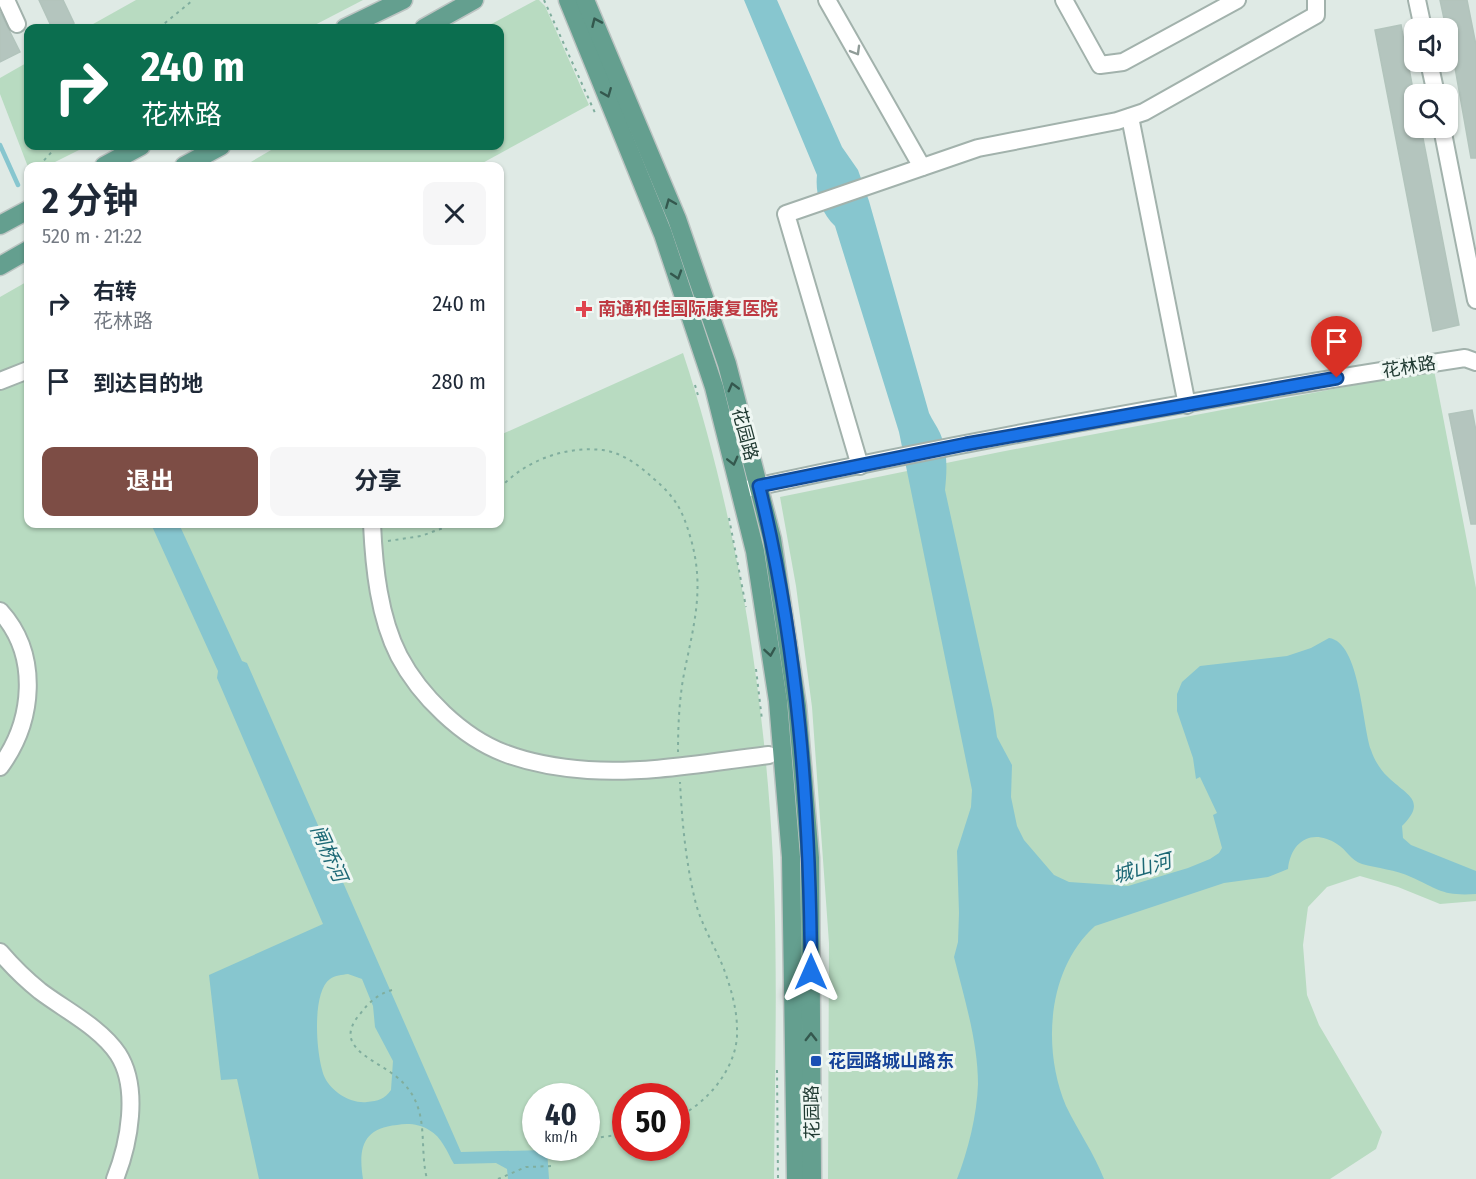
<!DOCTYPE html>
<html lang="zh">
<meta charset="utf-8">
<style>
body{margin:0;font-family:"Fira Sans Condensed","Noto Sans SC",sans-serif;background:#f6f6f7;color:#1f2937;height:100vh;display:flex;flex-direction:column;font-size:22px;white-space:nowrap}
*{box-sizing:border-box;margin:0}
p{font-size:20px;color:#747a83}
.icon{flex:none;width:33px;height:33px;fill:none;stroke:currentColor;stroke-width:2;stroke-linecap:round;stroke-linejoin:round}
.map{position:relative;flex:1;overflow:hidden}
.drawer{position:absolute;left:24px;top:162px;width:480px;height:366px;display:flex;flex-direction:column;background:#fff;border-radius:12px;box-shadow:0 2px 4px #0004}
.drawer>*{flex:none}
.guide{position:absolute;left:24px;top:24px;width:480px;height:126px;border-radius:12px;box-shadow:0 2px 4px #0004;background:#0b6e4f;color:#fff;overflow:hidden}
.tools{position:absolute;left:1404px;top:18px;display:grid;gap:12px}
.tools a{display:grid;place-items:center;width:54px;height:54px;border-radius:12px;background:#fff;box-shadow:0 2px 4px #0004;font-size:30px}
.speed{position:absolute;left:522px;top:1083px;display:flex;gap:12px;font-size:30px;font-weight:700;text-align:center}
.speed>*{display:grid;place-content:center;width:78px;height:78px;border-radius:50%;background:#fff;box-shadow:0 2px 4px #0004;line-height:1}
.speed small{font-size:15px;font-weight:400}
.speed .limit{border:9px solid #d22;background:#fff;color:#111}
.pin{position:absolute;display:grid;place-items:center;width:51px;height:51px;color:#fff;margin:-62px -26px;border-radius:50% 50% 50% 0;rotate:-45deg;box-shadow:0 0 6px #0007}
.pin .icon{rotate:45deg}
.me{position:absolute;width:66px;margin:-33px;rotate:0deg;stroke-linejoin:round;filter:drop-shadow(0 0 4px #0008)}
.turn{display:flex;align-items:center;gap:21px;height:126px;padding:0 18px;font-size:27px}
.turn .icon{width:78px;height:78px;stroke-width:2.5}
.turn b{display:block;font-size:42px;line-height:51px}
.round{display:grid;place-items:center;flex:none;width:63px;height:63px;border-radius:12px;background:#f6f6f7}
.summary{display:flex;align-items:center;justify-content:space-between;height:102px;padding:0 18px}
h1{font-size:36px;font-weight:700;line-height:45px}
.cta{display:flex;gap:12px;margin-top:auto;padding:12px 18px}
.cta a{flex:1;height:69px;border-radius:12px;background:#7d4d45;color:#fff;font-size:24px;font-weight:700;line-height:69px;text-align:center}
.cta a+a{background:#f6f6f7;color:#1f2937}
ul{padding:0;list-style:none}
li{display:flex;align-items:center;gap:18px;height:78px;padding:0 18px}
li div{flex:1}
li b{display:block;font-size:22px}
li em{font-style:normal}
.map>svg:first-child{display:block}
</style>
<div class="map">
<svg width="1476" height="1179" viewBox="0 0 1476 1179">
<rect width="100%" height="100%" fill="#dfeae5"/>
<g fill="#b8dbc1" fill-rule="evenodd">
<path d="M136,0H363L309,28H86Z"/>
<path d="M536,0H539L545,6L589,105L477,166H244L278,146H500V28H484Z"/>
<path d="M28,62V146H87L47,166L28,167L0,94V78Z"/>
<path d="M28,281V524H500V435L683,353C731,498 759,659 770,811C779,933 775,1057 774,1179H0V297ZM536,1096H586V1148H536ZM626,1096H676V1148H626Z"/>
<path d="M1434,370L1476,588V901L1440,904L1398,887L1360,876L1327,887L1308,907L1303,945L1307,995L1319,1025L1382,1132L1376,1149L1330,1179H828L829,943L812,707L796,586L780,497L1000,452Z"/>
</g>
<g fill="#87c6cf" fill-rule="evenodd">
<path d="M744,0H777L842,147L858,170L869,201L929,413C932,420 937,426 940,433C948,451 947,471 945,490L993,709L997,737L1012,765L1011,797L1017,826L1024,840L1054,875L1069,882L1128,886L1188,868L1210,859L1219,853L1222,848L1213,815L1217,813L1200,777L1196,779L1193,758L1177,711V694L1182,682L1200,666L1287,656L1311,648L1329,638C1360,642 1362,725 1371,750C1374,759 1380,770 1388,777C1406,795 1428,800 1402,826L1403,838L1411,845L1476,871V894C1442,896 1440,890 1411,877C1396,870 1377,868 1362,864C1350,860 1347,850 1337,844C1312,828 1291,841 1288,869L1268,877L1224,883L1095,926C1047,969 1042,1049 1066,1106C1078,1131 1094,1153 1104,1179H957C968,1151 977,1115 978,1084C978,1042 964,997 954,957L958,942L959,913L957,851L971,807L972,790L899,432L835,226C821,213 815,194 817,175Z"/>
<path d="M151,524H179L242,661L247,663L461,1152L547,1150L549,1179H508L507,1169L496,1163L454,1164C447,1152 442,1137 429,1130C420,1124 407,1123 397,1125C363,1128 358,1148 363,1179H259L237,1079L221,1080L209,975L323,924L217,678L218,671ZM348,974L362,979L373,1006L375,1027L393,1061L391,1090C385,1099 378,1101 367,1102C351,1104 332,1092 325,1078C316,1059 311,992 330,979C335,975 342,975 348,974Z"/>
</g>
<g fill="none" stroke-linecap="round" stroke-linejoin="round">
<path stroke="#87c6cf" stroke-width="4.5" d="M0,145L18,185"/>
</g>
<g fill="#b4c5be" stroke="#b2c4bc" stroke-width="1.5">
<path d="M39,0H63L74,23L62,28H52Z"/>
<path d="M1440,0H1467L1476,45V158H1471L1448,28H1446Z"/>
<path d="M0,12L20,52L0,62Z"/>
<path d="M1401,25L1414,95V128H1421L1459,325L1433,331L1375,30Z"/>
<path d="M1472,410L1476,431V524H1471L1449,414Z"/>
</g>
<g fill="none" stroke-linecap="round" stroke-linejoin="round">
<g stroke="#a2b2ac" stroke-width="20">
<g id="minor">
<path d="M6,0L17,24"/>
<path d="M827,0L922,167"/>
<path d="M1064,0L1100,65L1123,62L1237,0"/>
<path d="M1417,0L1423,28"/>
<path d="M1429,62L1436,94"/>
<path d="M1130,117L1187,405"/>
<path d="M1442,128L1476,300"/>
<path d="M0,381L28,370"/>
<path d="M860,466L786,214L978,148L1117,121L1144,112L1316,15V0"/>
<path d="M746,489C984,437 1224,395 1465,358L1476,362"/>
<path d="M372,524C374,567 379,617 399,656C420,696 462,737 504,753C530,763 560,768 588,770C648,774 710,762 769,755"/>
<path d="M0,611C40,655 34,721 0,767"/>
<path d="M0,952C12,966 25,979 40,991C65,1010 100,1027 118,1054C140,1088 129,1144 115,1179"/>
</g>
</g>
<g stroke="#bcc4c2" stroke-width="21">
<g id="major">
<path d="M568,0L663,234L714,387L755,551L778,701L791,857L796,1179"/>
<path d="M585,0L677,219L727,364L772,539L797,706L810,858L812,1179"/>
<path d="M345,28L403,0"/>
<path d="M424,28L474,0"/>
<path d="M104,166L141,146"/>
<path d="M184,166L221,146"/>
<path d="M0,225L28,210"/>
<path d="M0,266L28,250"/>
</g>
</g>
<g stroke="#80ae9e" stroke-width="2" stroke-dasharray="3 4.5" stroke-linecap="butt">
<path d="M544,0L596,115"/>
<path d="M159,28L193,0"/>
<path d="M39,166L57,146"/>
<path d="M695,385L699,399"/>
<path d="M500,488C526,460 565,446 603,450C623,453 640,466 654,479C675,497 682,509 690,536C706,589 693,627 683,679C679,704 678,728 678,752"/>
<path d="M729,518L746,607"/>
<path d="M388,541L421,536L454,524"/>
<path d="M756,669L762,720"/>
<path d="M392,990C378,994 369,1002 360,1014C353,1022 347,1033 353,1043C364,1063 399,1068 414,1098C427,1123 420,1152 427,1179"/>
<path d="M777,1070L778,1179"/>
<path d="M676,1118C708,1103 739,1066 737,1029C737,1011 732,992 726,975C718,951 703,929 696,904C686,865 682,822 680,782"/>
<path d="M586,1139L626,1134"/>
<path d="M498,1179L526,1167L553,1166"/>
</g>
<use href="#minor" stroke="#fff" stroke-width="16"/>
<use href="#major" stroke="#649f8f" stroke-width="18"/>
</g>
<defs><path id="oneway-chevron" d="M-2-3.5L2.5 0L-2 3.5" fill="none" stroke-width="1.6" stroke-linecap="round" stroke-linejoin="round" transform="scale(1.5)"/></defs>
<g stroke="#34584e">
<use href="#oneway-chevron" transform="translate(596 22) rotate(-114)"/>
<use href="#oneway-chevron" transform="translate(607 93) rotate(68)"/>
<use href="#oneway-chevron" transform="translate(670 203) rotate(-112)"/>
<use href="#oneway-chevron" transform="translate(677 275) rotate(72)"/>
<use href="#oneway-chevron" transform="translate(733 387) rotate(-105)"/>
<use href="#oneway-chevron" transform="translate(733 461) rotate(76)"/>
<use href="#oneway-chevron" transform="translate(770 652) rotate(81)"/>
<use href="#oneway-chevron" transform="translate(811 1037) rotate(-90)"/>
</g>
<use stroke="#909c98" href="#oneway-chevron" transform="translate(856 51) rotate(60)"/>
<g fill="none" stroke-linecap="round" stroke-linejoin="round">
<g stroke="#114b97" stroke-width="15">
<path id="route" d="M811,972C810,809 798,644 759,486L966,444L1337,378"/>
</g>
<use href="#route" stroke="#1a73e8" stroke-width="10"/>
</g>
<path fill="#e0444e" stroke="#eff7f3" stroke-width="2" d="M581 300h6v6h6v6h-6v6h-6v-6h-6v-6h6z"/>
<rect fill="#1a4fb4" stroke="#eff7f3" stroke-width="2" x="810" y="1055" width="12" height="12" rx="3"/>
<g text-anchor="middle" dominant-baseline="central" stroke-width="6" stroke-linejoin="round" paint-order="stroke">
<g font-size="18" font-weight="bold" fill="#be3a42" stroke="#eff7f3" text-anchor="start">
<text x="598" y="309">南通和佳国际康复医院</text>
</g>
<g font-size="18" fill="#203a32" stroke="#eff7f3">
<text transform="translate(1409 367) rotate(-9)">花林路</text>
<text transform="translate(745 434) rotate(75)">花园路</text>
<text transform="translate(812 1112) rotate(-91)">花园路</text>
</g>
<g font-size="18" font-weight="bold" fill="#164399" stroke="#eff7f3" text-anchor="start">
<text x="828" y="1061">花园路城山路东</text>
</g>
<g font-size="20" font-style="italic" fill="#1c6875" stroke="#eff7f3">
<text transform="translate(329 853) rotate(66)">闸桥河</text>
<text transform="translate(1142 868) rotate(-16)">城山河</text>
</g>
</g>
</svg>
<div class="tools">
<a><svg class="icon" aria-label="sound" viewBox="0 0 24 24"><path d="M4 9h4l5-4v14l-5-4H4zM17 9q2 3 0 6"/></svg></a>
<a><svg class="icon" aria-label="search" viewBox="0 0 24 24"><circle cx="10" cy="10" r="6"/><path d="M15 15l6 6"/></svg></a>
</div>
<div class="speed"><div>40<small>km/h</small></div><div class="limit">50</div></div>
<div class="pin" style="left:1337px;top:378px;background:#d93025"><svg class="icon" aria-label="arrive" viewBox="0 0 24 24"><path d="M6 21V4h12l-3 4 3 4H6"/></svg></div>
<svg class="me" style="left:811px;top:972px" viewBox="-20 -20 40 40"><path d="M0-17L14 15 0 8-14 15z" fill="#1a73e8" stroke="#fff" stroke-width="4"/></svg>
<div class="guide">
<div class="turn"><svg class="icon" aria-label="right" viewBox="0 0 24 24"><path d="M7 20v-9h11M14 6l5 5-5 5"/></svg><div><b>240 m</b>花林路</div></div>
</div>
<section class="drawer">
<div class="summary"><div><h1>2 分钟</h1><p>520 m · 21:22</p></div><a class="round"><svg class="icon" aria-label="close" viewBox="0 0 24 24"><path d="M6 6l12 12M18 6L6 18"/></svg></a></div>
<ul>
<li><svg class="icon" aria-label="right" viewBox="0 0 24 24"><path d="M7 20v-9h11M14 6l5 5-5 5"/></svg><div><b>右转</b><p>花林路</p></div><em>240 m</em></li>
<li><svg class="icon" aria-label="arrive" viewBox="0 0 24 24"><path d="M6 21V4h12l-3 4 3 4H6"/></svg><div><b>到达目的地</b></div><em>280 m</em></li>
</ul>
<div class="cta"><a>退出</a><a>分享</a></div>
</section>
</div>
